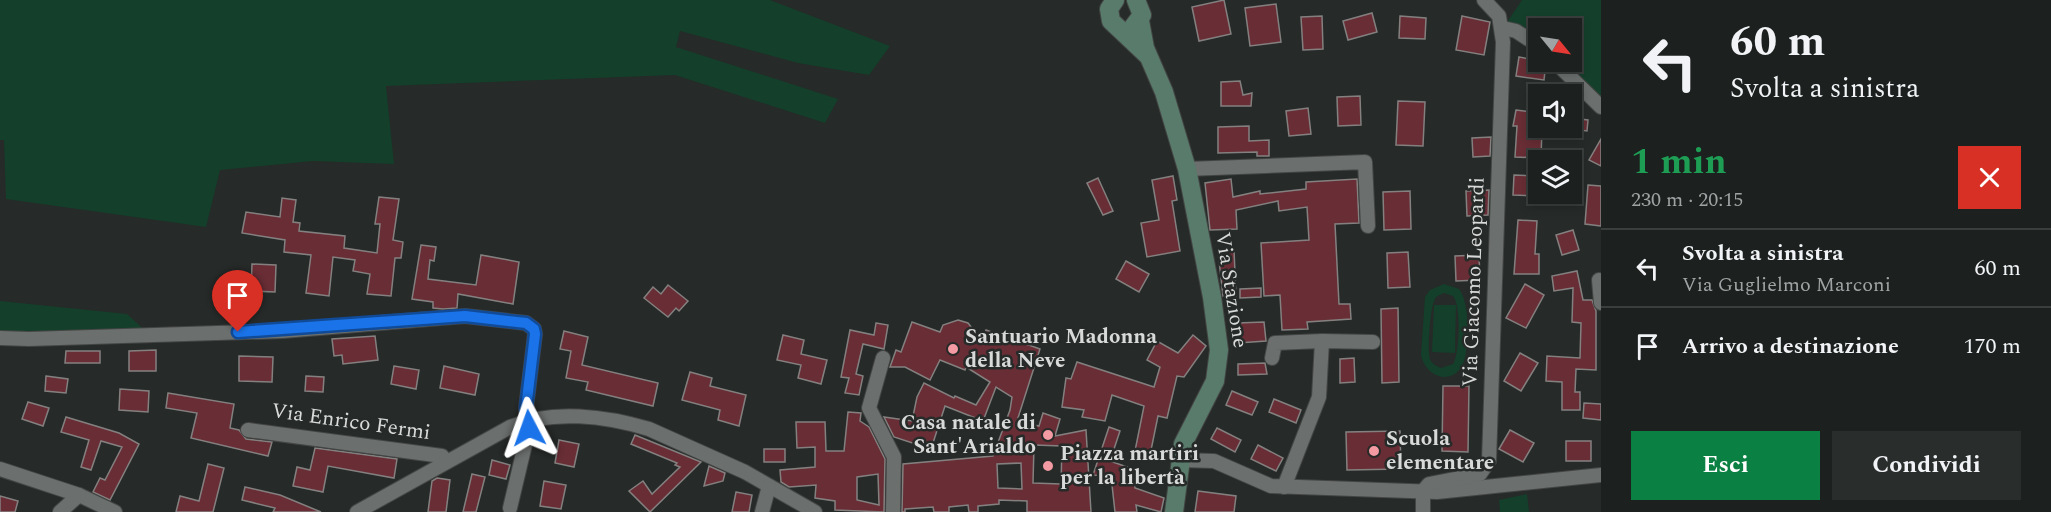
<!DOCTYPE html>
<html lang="it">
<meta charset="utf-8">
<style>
body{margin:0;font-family:Spectral,serif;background:#292d2b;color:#f1f3f6;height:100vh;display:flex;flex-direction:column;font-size:22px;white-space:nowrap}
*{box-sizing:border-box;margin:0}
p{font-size:20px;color:#a0a3a4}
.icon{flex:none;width:33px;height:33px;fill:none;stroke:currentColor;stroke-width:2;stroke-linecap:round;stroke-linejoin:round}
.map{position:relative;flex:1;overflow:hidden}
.side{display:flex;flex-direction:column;background:#1c201e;width:450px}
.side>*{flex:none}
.top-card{background:#1c201e;color:#f1f3f6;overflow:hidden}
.needle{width:39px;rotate:120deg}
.tools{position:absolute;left:1528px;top:18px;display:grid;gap:12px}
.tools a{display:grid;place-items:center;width:54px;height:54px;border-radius:0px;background:#1c201e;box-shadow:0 3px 9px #0003,0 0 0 2px #3a3e3c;font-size:30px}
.pin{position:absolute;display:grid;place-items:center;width:51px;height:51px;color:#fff;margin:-62px -26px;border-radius:50% 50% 50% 0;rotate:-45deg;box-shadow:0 0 6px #0007}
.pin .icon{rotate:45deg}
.me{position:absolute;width:66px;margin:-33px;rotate:356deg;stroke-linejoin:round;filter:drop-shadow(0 0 4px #0008)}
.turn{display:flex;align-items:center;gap:21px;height:126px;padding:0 30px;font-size:27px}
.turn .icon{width:78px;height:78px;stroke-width:2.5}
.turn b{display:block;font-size:42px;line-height:51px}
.round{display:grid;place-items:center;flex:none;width:63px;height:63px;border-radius:0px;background:#292d2b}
.headline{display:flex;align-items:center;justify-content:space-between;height:102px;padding:0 30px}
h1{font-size:36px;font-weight:700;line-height:45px;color:#1e9e55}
.action{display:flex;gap:12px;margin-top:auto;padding:12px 30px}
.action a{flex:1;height:69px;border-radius:0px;background:#0b8043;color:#fff;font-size:24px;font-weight:700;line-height:69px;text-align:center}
.action a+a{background:#292d2b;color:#f1f3f6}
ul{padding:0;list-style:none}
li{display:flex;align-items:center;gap:18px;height:78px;padding:0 30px;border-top:2px solid #3a3e3c}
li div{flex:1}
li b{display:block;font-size:22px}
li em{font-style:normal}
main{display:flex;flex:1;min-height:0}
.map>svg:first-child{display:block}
</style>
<main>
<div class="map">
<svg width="1601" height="512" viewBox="0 0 1601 512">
<rect width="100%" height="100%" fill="#262a28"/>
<g fill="#143f2b" fill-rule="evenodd">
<path d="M0,0H770L890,46L869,75L798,63L680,31L676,47L838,99L825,123L675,75L386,86L394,164L313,161L220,170L206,227L6,199L4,140H0Z"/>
<path d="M1522,0H1601V98L1557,62H1572V28H1539V50L1503,28Z"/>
<path d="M1444,284L1459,289C1470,301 1470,352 1462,366C1449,387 1425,375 1421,355L1425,297L1430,290ZM1444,293L1453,296C1461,305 1460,353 1453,364L1441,368C1436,366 1432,364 1430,359C1427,348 1430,305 1436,297Z"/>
<path d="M0,301L127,314L149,334L0,340Z"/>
<path d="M1434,305H1456L1455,353L1432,352Z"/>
<path d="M1527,494L1529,512H1500L1499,500Z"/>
</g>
<g fill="#682d35" stroke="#848080" stroke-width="1.5" fill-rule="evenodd">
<path d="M1224,0L1231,34L1199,41L1192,7Z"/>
<path d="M1276,4L1281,42L1250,46L1245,8Z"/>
<path d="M1372,13L1377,32L1348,40L1343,21Z"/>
<path d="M1322,16L1323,49L1303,50L1301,17Z"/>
<path d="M1400,16L1426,18L1425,39L1399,38Z"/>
<path d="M1462,16L1490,22L1484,55L1456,50Z"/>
<path d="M1519,57L1546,62L1544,80L1516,76Z"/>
<path d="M1240,81L1243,95L1252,93L1251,106H1221V82Z"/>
<path d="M1360,96L1361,125L1338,126L1337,97Z"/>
<path d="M1398,101L1425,102L1423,146L1396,145Z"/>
<path d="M1308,108L1311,134L1289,136L1286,111Z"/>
<path d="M1516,110L1539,113V128H1542L1541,158L1515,157L1517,126H1513Z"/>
<path d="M1572,118L1588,120L1587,131L1572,129Z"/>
<path d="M1249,126V141L1269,140V156H1257V152L1218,153V127Z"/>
<path d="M1491,137L1490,156L1473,157L1472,138Z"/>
<path d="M1601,139V166L1589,160Z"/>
<path d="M1514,175L1536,176L1535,196L1513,195Z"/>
<path d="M1173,176L1177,200L1172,201L1180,251L1147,257L1141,223L1159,220L1152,180Z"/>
<path d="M1098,178L1113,211L1103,215L1087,183Z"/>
<path d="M1231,179L1233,197L1260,191V194L1306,189V182L1357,179L1359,223L1335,224L1339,304H1350L1351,319L1307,322L1308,329L1282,330L1280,295L1264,296L1261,243L1309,240L1307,207L1279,211L1278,201L1236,210L1237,229L1210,230L1205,183Z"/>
<path d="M1588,185L1601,186V226L1585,224Z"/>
<path d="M1489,190L1488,215L1467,216L1466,191Z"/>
<path d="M1410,191L1411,229L1384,230L1383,192Z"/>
<path d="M379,197L399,199L393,240L403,242L401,258H395L391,296L367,294L370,274L353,271L355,260L333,257L329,296L306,293L311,255L284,252L285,240L242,233L246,212L280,217L282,198L296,200L293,222L300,223L299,231L345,236L344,248L377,253L380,224H375Z"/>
<path d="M1518,220L1537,221L1535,254H1539V274H1514Z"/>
<path d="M1573,230L1579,250L1562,255L1556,235Z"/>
<path d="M421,245L436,247L434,261L430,260L428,279L476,285L481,255L519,262L513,304L458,294L457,308L443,309L433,308V302L412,299Z"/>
<path d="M1234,250L1236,296H1223L1218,251Z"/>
<path d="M1408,252L1410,287L1388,288L1387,253Z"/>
<path d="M1479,255L1480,280L1456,281L1455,256Z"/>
<path d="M1126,261L1149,274L1139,292L1116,279Z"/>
<path d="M252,264L276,265L275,292L251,291Z"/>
<path d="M1577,271L1583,300H1592L1596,311V370L1576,369L1575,392H1580V410H1562V382L1546,381L1547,356L1580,358L1581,323L1572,322L1573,288L1554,291L1552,276Z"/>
<path d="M1525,284L1544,295L1526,328L1506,318Z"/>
<path d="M668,285L688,301L679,311L676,308L668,317L644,298L653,287L661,294Z"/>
<path d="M1261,288V297L1240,298V289Z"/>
<path d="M1398,308L1399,382L1382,383L1381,309Z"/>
<path d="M958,320L968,323L982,341L986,330L1040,349L1017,421L1039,426L1043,413L1060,419L1055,436L1086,430L1091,512H1027V501L999,500V504L978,506V512H969L968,505L949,507V512H934L933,507L905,509V512H902L903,464L993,456L1010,410L1012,397L996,387L983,421L945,406L931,449L894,437L884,417L912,421L917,397L924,383L954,398L955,396L976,405L990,382L966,367L965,370L940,360L930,380L905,367H890L896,350L901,352L912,322L940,332L943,325ZM1034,445L1062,446L1061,484L1033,483ZM1021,463L1022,489L998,488L997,464Z"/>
<path d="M1264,322L1266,341L1238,343L1237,323Z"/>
<path d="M876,323L888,325L884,349L863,344L856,374L863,376L859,395L845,393L849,378L841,377L850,330L874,335Z"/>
<path d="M564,331L588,337L582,365L658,383L653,406L586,390L588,382L566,378L571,351L560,349Z"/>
<path d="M783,335L804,340L801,354L827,360L821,384L798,378L801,365L777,360Z"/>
<path d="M1193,335L1206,346L1184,377L1177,376L1167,418L1158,416L1149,460L1134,456L1144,406L1112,395L1105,421L1082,417L1084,410L1062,407L1066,378L1071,379L1077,362L1154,387L1160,367L1147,360L1157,341L1178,353Z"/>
<path d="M375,336L378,360L343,364L342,355L334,356L332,339Z"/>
<path d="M156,350V371H129V351Z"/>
<path d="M66,351H100V363H65Z"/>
<path d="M1520,353L1538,363L1521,391L1504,381Z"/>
<path d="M239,356L273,357L272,382L239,381Z"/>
<path d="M1354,358L1355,382L1340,383V359Z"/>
<path d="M1265,363L1267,374L1238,375V364Z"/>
<path d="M394,366L419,370L416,389L391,384Z"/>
<path d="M444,366L479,374L475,395L440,388Z"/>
<path d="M690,372L712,378L710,386L746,395L739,426L718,420L720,410L682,400Z"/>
<path d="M46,376L68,379L66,393L45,391Z"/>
<path d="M306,376L324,377L323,392L305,391Z"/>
<path d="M1443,386H1469L1468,452L1442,451Z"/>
<path d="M120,389L149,391L148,412L119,410Z"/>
<path d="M1232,391L1258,402L1252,415L1226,405Z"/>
<path d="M168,393L234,404L230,428L239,430L246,439L272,442L268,456L191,438L197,413L166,408Z"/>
<path d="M1274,399L1301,410L1296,423L1269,412Z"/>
<path d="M28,402L49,408L43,426L22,419Z"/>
<path d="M1584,403L1601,404V420L1583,418Z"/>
<path d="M848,412L861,413L860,421L869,427L885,459L884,512L835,510V501L815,498L816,485L789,487L781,482L780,470L815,467V447L797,448L796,422H825L826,451H844ZM878,474L879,505L857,500V477Z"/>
<path d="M66,417L119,433L139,444L110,500L93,492L100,478L105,480L122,447L101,441L91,470L81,467L89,440L61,432Z"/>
<path d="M1109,427L1120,431L1110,461L1133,469L1135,488L1164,498L1161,512L1136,505L1137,512H1115L1111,476L1093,475Z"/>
<path d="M1217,428L1241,440L1235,452L1211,439Z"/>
<path d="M1510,430L1534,443L1523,462L1499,449Z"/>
<path d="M1400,431L1401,469L1347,470L1346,432Z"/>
<path d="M635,435L701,462L650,512L629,491L643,481L652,494L680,467L675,465L677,463L631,444Z"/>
<path d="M559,440L579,444L574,467L555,463Z"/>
<rect x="1566" y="441" width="25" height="20"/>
<path d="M1258,445L1283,458L1276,471L1251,459Z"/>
<path d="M315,448L397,459L394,478L328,466L323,492L293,486L297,467L310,470Z"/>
<rect x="764" y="449" width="21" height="13"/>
<path d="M492,460L510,465L506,479L489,475Z"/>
<path d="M208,464L224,468L213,512H176L180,496L199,501Z"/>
<path d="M709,466L725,473L723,481L704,486Z"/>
<path d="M472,474L485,477L476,512H463Z"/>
<path d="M437,478L450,480L446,512H428L432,481Z"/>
<path d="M544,481L566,485L561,509L540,506Z"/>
<path d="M245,487L280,495L321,512H273L275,508L242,500Z"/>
<path d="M1198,491L1236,496L1234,512H1195Z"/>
<path d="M736,492L752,495L749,512H732Z"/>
<path d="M0,496L18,501L15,512H0Z"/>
</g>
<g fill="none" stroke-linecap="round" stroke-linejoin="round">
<g stroke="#434644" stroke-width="16">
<g id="minor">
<path d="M1503,28L1516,31L1539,46"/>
<path d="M1555,62L1601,107"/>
<path d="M1187,169L1365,162L1368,226"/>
<path d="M1599,280L1601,303"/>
<path d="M0,338L29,339L283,331L465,316L526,323L534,329L535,334L526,408L529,428L510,508"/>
<path d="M883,358L869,408L894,457L893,512"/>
<path d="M1272,358L1275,343L1322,341"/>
<path d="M248,430L442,456L446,462"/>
<path d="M1180,460L1214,461L1271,486L1437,492L1601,475"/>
<path d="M0,469L79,495L115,512"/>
<path d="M1284,487L1319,397L1322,341L1373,342"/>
<path d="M1423,491L1429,484L1480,474L1489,461L1503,42L1499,16L1484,0"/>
<path d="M60,512L79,495"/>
<path d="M357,512L510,427C552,409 606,416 649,429L745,472L815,512"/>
<path d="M762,512L769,486"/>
<path d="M1423,512V491"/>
</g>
</g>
<g stroke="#434644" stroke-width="20">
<g id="secondary">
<path d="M1115,0L1109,9L1111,21L1147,55"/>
<path d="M1140,21L1145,48L1164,92L1187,169L1212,297L1219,350L1215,381L1183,444L1174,512"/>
<path d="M1133,27L1142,15L1136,0"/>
</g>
</g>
<use href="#minor" stroke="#6b6f6d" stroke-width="14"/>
<use href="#secondary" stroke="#597b6c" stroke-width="18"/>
</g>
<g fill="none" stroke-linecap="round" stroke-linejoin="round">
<g stroke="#114b97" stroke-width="15">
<path id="route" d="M238,332L465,316L526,323L534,329L535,334L526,408L529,428"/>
</g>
<use href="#route" stroke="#1a73e8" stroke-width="10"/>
</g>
<g fill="#f49aa3" stroke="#262a28" stroke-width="2">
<circle cx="953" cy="349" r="6"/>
<circle cx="1048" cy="435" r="6"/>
<circle cx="1374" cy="451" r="6"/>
<circle cx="1048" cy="466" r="6"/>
</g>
<g text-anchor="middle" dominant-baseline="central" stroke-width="5" stroke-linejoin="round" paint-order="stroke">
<g font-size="21" fill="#d8dad9" stroke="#262a28">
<text transform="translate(1474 282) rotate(-88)">Via Giacomo Leopardi</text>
<text transform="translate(1231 290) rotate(81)">Via Stazione</text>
<text transform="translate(351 422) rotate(8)">Via Enrico Fermi</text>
</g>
<g font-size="21" font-weight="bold" fill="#d8dad9" stroke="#262a28" text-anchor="start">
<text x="965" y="337">Santuario Madonna<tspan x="965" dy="24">della Neve</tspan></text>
<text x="1036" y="423" text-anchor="end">Casa natale di<tspan x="1036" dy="24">Sant'Arialdo</tspan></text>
<text x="1386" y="439">Scuola<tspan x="1386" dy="24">elementare</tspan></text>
<text x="1060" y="454">Piazza martiri<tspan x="1060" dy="24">per la libertà</tspan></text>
</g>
</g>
</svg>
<div class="tools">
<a><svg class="needle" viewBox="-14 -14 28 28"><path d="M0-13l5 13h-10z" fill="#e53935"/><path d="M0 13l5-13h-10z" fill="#a0a3a4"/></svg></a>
<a><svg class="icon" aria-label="sound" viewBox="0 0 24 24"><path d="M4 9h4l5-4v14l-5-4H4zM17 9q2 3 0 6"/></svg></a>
<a><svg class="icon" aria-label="layers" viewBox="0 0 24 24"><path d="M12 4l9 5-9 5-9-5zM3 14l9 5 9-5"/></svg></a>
</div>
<div class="pin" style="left:238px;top:332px;background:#d93025"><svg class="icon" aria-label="arrive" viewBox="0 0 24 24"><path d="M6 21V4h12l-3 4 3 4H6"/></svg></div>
<svg class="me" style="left:529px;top:428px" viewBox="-20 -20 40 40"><path d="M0-17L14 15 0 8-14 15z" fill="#1a73e8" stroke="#fff" stroke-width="4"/></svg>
</div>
<section class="side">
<div class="top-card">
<div class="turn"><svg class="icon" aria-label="left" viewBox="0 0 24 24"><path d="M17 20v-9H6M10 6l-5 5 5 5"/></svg><div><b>60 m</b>Svolta a sinistra</div></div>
</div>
<div class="headline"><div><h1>1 min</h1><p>230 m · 20:15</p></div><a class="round" style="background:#d93025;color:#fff"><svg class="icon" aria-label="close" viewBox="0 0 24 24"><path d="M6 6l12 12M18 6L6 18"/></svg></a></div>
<ul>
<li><svg class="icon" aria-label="left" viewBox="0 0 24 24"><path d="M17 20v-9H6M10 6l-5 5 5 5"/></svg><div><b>Svolta a sinistra</b><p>Via Guglielmo Marconi</p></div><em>60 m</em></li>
<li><svg class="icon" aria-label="arrive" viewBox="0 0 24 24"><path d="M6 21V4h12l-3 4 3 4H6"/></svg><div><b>Arrivo a destinazione</b></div><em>170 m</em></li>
</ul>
<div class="action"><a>Esci</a><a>Condividi</a></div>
</section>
</main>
